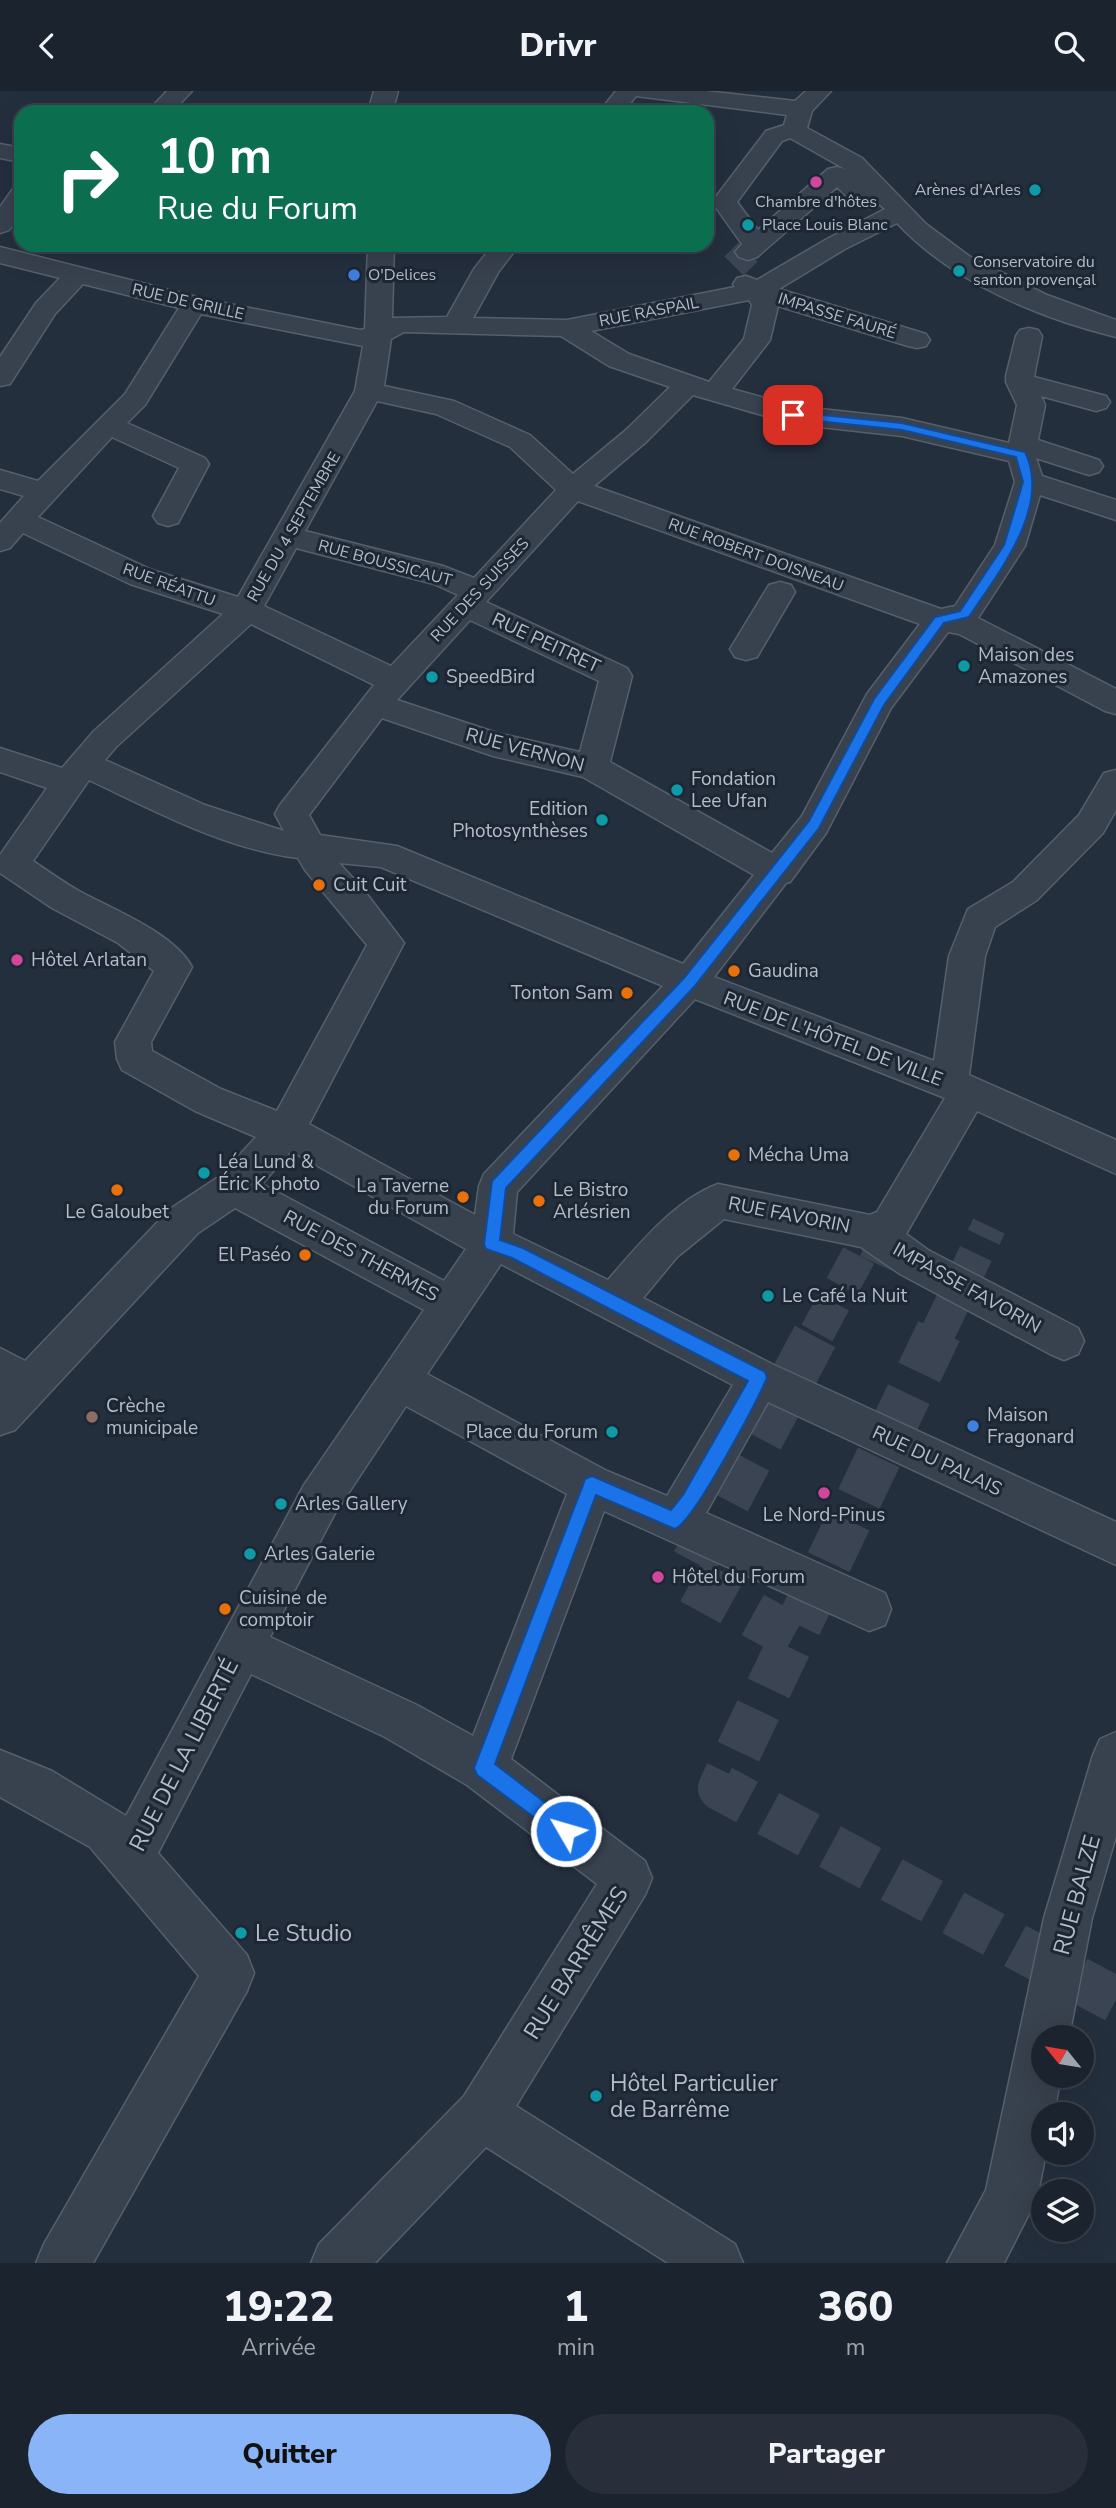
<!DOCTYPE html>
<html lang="fr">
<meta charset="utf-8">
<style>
body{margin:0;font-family:"Nunito Sans",sans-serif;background:#282f3a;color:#f1f3f6;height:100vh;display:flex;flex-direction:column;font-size:26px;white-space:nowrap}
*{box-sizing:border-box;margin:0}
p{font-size:23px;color:#a0a4aa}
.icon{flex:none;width:38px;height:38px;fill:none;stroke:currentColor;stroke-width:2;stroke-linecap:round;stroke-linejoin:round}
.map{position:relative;height:2172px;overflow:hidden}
.panel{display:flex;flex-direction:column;background:#1b232e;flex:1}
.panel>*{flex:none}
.top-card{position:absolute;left:14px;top:14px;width:700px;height:147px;border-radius:21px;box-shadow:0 7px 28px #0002,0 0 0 2px #39404a;background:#0b6e4f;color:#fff;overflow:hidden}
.needle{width:46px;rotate:300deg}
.controls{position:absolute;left:1031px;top:1934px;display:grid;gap:14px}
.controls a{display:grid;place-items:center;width:63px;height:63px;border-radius:50%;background:#1b232e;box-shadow:0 7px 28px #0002,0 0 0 2px #39404a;font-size:35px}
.pin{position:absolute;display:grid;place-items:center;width:60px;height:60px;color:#fff;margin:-30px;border-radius:14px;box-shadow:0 4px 10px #0006}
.me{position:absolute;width:77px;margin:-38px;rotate:308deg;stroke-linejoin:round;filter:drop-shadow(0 0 5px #0008)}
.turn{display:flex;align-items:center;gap:24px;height:147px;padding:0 28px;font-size:32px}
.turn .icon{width:91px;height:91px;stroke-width:2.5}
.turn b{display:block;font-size:49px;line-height:60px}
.eta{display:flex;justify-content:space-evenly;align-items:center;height:119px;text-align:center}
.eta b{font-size:42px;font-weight:800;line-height:49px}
.action{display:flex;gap:14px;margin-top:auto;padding:14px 28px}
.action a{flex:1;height:80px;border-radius:42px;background:#8ab4f8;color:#111;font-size:28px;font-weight:800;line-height:80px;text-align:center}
.action a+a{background:#282f3a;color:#f1f3f6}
header{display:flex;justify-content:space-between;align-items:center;height:91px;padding:0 28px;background:#1b232e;font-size:32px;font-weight:800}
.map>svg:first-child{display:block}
</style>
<header><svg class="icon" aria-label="back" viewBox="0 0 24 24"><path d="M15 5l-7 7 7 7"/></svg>Drivr<svg class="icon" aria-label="search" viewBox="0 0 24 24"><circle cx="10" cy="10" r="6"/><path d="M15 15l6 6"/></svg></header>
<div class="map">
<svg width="1116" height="2172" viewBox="0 0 1116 2172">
<rect width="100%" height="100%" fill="#242f3e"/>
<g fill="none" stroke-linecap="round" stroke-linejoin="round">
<path stroke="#3a4453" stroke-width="27" stroke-dasharray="27 13" stroke-linecap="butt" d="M734,175L748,161"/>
<g stroke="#3a4453" stroke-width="35" stroke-dasharray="35 18" stroke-linecap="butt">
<path d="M817,1242L867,1149L906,1167"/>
<path d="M938,1242L989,1135"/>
</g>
<g stroke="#3a4453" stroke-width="46" stroke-dasharray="46 24" stroke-linecap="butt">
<path d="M939,1240L721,1697L1116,1909"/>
<path d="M793,1546L686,1487L818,1240"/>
</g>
<g stroke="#565f6c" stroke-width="3">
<g id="minor">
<path d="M167,0H192L172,21H147Z"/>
<path d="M374,0H398L392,21H368Z"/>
<path d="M616,0H705L795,10L806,0H831L812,20L807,37L862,67L926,133L969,165L1047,204L1116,229V246C1039,227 952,191 897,132L845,158L779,198L926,243L930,249L926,255L917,257L908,255L778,215L770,249L732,298L794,315L902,327L1009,352L1017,314L1006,291V285L1016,245L1020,239L1029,237L1038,239L1042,245L1034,286L1106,305L1110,311L1106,317L1096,320L1041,305L1045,314L1038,349L1099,369L1103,375L1099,381L1089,384L1036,367L1042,385L1116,409V429L1040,404L1025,455L978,527L1116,598V623L1105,620L959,543L948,541L891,617L826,742L790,791L786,792L714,886L934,970L949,865L968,818L1013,791L1079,724L1104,682L1116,679V719L1103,742L1037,809L995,836L985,865L969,984L1116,1049V1083L977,1020L906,1143L928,1159L1078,1237L1084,1250L1078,1263L1064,1269L1050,1263L900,1183L861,1156L724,1128L677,1166L643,1207L774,1274L1116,1431V1474L768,1311L706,1422L885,1502L891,1518L885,1534L869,1540L604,1420L511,1668L645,1770L652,1787L645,1804L516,2015L735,2153L743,2172H668L486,2056L375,2172H311L319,2153L464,2005L597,1793L467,1694L385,1646L251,1583L158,1762L247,1864L254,1882L247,1900L93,2172H36L44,2153L199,1885L90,1756L0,1706V1659L52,1680L126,1725L304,1394L424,1219L235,1117L198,1142L15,1339L0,1344V1257L25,1270L170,1118L220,1085L256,1046L195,1020L122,979L117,968L115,951L154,880L118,852L52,817L0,782V764L47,697L0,681V657L62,677L94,640L223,523L130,493L23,442L10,457L0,460V432L24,405L0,398V379L38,390L125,303L179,217L83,193L55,223L10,293L0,295V266L36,212L60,187L0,172V156L205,208L360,239L365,238L368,154H394L392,227L447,226L474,178L493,154H519L499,180L473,227L567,229L735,196L733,193L737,187L746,185L757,189L827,148L885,118L879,113L877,116C858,121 850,108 837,96L757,166L748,169L739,166L735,161L742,153L712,111L766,40L784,34L787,24L636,5L623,21H599ZM790,47L845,78L837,76L828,78L758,139L737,111L782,50ZM749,209L752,214L744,248L709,291L629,263L591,240ZM201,223L363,255L355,300L238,506L152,479L38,426L112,346L179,377L153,425L158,432L168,435L178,432L209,373L205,367L127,332L145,314ZM404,241L561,245L609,275L670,296L626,339L573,383L530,344L454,310L384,295L391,248ZM693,304L793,333L902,345L1009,370L1015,391L995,454L955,515L941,518L594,395L646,351ZM377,310L436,323L510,356L556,399L474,487L443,475L305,440ZM578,410L920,533L867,603L802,725L772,762L610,671L632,585L627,577L486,511ZM296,457L434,493L458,504L391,575L264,515ZM470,529L599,590L580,661L497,642L397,609ZM251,533L374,594L280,714L275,723L284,740L205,714L105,669L116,656ZM382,627L493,665L583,686L754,784L683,873L397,755L320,744L309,724ZM89,689C155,720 225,758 298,767L305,779L367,854L277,1020L221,998L152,960L151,951L192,876C174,842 112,818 79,800C63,791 48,780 33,770ZM339,772L381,776L663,895L484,1083L479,1095L475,1124L309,1033L404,852L363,798ZM695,908L945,1007L877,1121L870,1124L718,1093C675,1109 637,1155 608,1189L513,1143L517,1101ZM291,1060L466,1158L444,1190L262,1093ZM501,1173L733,1294L667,1405L607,1380L427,1283ZM406,1315L567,1403L473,1645L417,1614L270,1546L334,1424Z"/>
<path d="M0,53L21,57V71L0,67Z"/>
<path d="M21,97V122L9,139L0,142V116L12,99Z"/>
<path d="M780,491L791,494L795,501L757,566L746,569L735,566L730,558L735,550L769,494Z"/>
<path d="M1116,1641V1745L1092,1827L1069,1946H1043V1984H1061L1054,2023H1043V2062H1046L1037,2107L1004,2172H947L986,2099L1044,1827L1093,1664L1100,1648Z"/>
</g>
</g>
<use href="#minor" fill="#38414e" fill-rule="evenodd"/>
</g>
<path fill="#1a73e8" stroke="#114b97" stroke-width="2" d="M793,321L902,332L1025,361C1052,416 998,482 969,526L944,532L884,614L819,737L694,896L506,1097L500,1149L523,1157L765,1281L767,1287C756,1312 694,1430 675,1438L596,1404L495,1673L573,1733L576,1740L573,1747L566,1750L477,1684L474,1677L583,1394L585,1388L592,1385L671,1419L683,1404L748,1290L512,1167L486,1158L484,1153L492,1090L684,887L809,730L874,608L935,526L960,520L1004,454L1023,391L1016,366L902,339L789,327L787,324Z"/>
<g fill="#d1479c" stroke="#1d2633" stroke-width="2.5">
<circle cx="816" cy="91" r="7"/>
<circle cx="17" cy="869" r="7"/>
<circle cx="824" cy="1402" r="7"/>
<circle cx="658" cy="1486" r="7"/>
</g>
<g fill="#0f9aa8" stroke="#1d2633" stroke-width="2.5">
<circle cx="1035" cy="99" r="7"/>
<circle cx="748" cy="134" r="7"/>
<circle cx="959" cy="180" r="7"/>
<circle cx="964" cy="575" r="7"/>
<circle cx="432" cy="586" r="7"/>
<circle cx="677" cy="699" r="7"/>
<circle cx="602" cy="729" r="7"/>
<circle cx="204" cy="1082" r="7"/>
<circle cx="768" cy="1205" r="7"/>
<circle cx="612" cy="1341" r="7"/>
<circle cx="281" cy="1413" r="7"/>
<circle cx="250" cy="1463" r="7"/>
<circle cx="241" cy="1842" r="7"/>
<circle cx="596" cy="2005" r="7"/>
</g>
<g fill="#3f7fe0" stroke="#1d2633" stroke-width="2.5">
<circle cx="354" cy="184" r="7"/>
<circle cx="973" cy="1335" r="7"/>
</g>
<g fill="#e8710a" stroke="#1d2633" stroke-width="2.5">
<circle cx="319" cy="794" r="7"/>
<circle cx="734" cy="880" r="7"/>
<circle cx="627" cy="902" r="7"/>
<circle cx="734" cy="1064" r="7"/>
<circle cx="117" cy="1099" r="7"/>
<circle cx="463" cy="1106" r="7"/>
<circle cx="539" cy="1110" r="7"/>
<circle cx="305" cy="1164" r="7"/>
<circle cx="225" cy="1518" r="7"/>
</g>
<circle fill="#8d6e63" stroke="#1d2633" stroke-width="2.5" cx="92" cy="1326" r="7"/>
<g text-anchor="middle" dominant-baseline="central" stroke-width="6" stroke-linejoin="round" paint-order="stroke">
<g font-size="16" fill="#b4bcc9" stroke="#1d2633" text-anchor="start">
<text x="1021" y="99" text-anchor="end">Arènes d'Arles</text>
<text x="816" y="111" text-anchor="middle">Chambre d'hôtes</text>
<text x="762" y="134">Place Louis Blanc</text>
<text x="973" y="171">Conservatoire du<tspan x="973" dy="18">santon provençal</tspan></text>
<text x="368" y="184">O'Delices</text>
</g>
<g font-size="16" fill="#b4bcc9" stroke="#1d2633">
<text transform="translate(188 211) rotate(13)">RUE DE GRILLE</text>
<text transform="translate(649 221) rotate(-11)">RUE RASPAIL</text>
<text transform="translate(837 225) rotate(17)">IMPASSE FAURÉ</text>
<text transform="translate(294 436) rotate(-60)">RUE DU 4 SEPTEMBRE</text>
<text transform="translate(756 464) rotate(20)">RUE ROBERT DOISNEAU</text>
<text transform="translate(385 472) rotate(15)">RUE BOUSSICAUT</text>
<text transform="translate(169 494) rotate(20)">RUE RÉATTU</text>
<text transform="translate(480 499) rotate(-47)">RUE DES SUISSES</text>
</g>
<g font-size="19" fill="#b4bcc9" stroke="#1d2633">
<text transform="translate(546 552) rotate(25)">RUE PEITRET</text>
<text transform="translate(525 659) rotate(15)">RUE VERNON</text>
<text transform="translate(833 948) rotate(21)">RUE DE L'HÔTEL DE VILLE</text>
<text transform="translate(789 1124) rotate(11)">RUE FAVORIN</text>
<text transform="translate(361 1165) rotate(28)">RUE DES THERMES</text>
<text transform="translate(967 1197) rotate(29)">IMPASSE FAVORIN</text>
<text transform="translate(937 1370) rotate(25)">RUE DU PALAIS</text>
</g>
<g font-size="19" fill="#b4bcc9" stroke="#1d2633" text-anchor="start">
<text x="978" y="564">Maison des<tspan x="978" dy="22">Amazones</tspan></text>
<text x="446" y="586">SpeedBird</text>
<text x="691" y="688">Fondation<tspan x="691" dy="22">Lee Ufan</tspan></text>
<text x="588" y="718" text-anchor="end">Edition<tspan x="588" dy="22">Photosynthèses</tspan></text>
<text x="333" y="794">Cuit Cuit</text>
<text x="31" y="869">Hôtel Arlatan</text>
<text x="748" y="880">Gaudina</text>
<text x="613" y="902" text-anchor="end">Tonton Sam</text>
<text x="748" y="1064">Mécha Uma</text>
<text x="218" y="1071">Léa Lund &amp;<tspan x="218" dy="22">Éric K photo</tspan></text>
<text x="449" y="1095" text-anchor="end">La Taverne<tspan x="449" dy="22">du Forum</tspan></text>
<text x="553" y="1099">Le Bistro<tspan x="553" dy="22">Arlésrien</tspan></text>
<text x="117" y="1121" text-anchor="middle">Le Galoubet</text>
<text x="291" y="1164" text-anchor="end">El Paséo</text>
<text x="782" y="1205">Le Café la Nuit</text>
<text x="106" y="1315">Crèche<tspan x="106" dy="22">municipale</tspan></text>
<text x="987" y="1324">Maison<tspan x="987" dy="22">Fragonard</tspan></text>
<text x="598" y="1341" text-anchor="end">Place du Forum</text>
<text x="295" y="1413">Arles Gallery</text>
<text x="824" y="1424" text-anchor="middle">Le Nord-Pinus</text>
<text x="264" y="1463">Arles Galerie</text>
<text x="672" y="1486">Hôtel du Forum</text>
<text x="239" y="1507">Cuisine de<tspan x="239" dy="22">comptoir</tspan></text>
</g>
<g font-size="23" fill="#b4bcc9" stroke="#1d2633">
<text transform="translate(184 1664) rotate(-63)">RUE DE LA LIBERTÉ</text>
<text transform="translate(1077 1804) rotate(-75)">RUE BALZE</text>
<text transform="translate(576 1872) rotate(-58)">RUE BARRÊMES</text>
</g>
<g font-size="23" fill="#b4bcc9" stroke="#1d2633" text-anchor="start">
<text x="255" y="1842">Le Studio</text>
<text x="610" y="1992">Hôtel Particulier<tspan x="610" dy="26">de Barrême</tspan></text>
</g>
</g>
</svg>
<div class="controls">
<a><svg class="needle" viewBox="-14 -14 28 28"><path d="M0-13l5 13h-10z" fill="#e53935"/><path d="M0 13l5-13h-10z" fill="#a0a4aa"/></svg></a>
<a><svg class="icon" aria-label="sound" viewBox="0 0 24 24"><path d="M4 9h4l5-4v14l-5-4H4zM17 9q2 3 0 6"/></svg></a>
<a><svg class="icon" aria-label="layers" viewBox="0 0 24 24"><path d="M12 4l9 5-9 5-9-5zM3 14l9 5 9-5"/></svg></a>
</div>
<div class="pin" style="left:793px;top:324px;background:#d93025"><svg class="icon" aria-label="arrive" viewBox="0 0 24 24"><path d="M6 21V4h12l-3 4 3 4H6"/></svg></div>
<svg class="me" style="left:566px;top:1740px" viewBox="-20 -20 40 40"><circle r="17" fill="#1a73e8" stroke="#fff" stroke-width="3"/><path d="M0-11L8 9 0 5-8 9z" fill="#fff"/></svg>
<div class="top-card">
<div class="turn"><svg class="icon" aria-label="right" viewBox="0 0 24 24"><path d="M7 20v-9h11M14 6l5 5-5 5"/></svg><div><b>10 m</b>Rue du Forum</div></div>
</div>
</div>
<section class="panel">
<div class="eta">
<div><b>19:22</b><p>Arrivée</p></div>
<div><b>1</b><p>min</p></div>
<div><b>360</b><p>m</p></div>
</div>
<div class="action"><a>Quitter</a><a>Partager</a></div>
</section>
